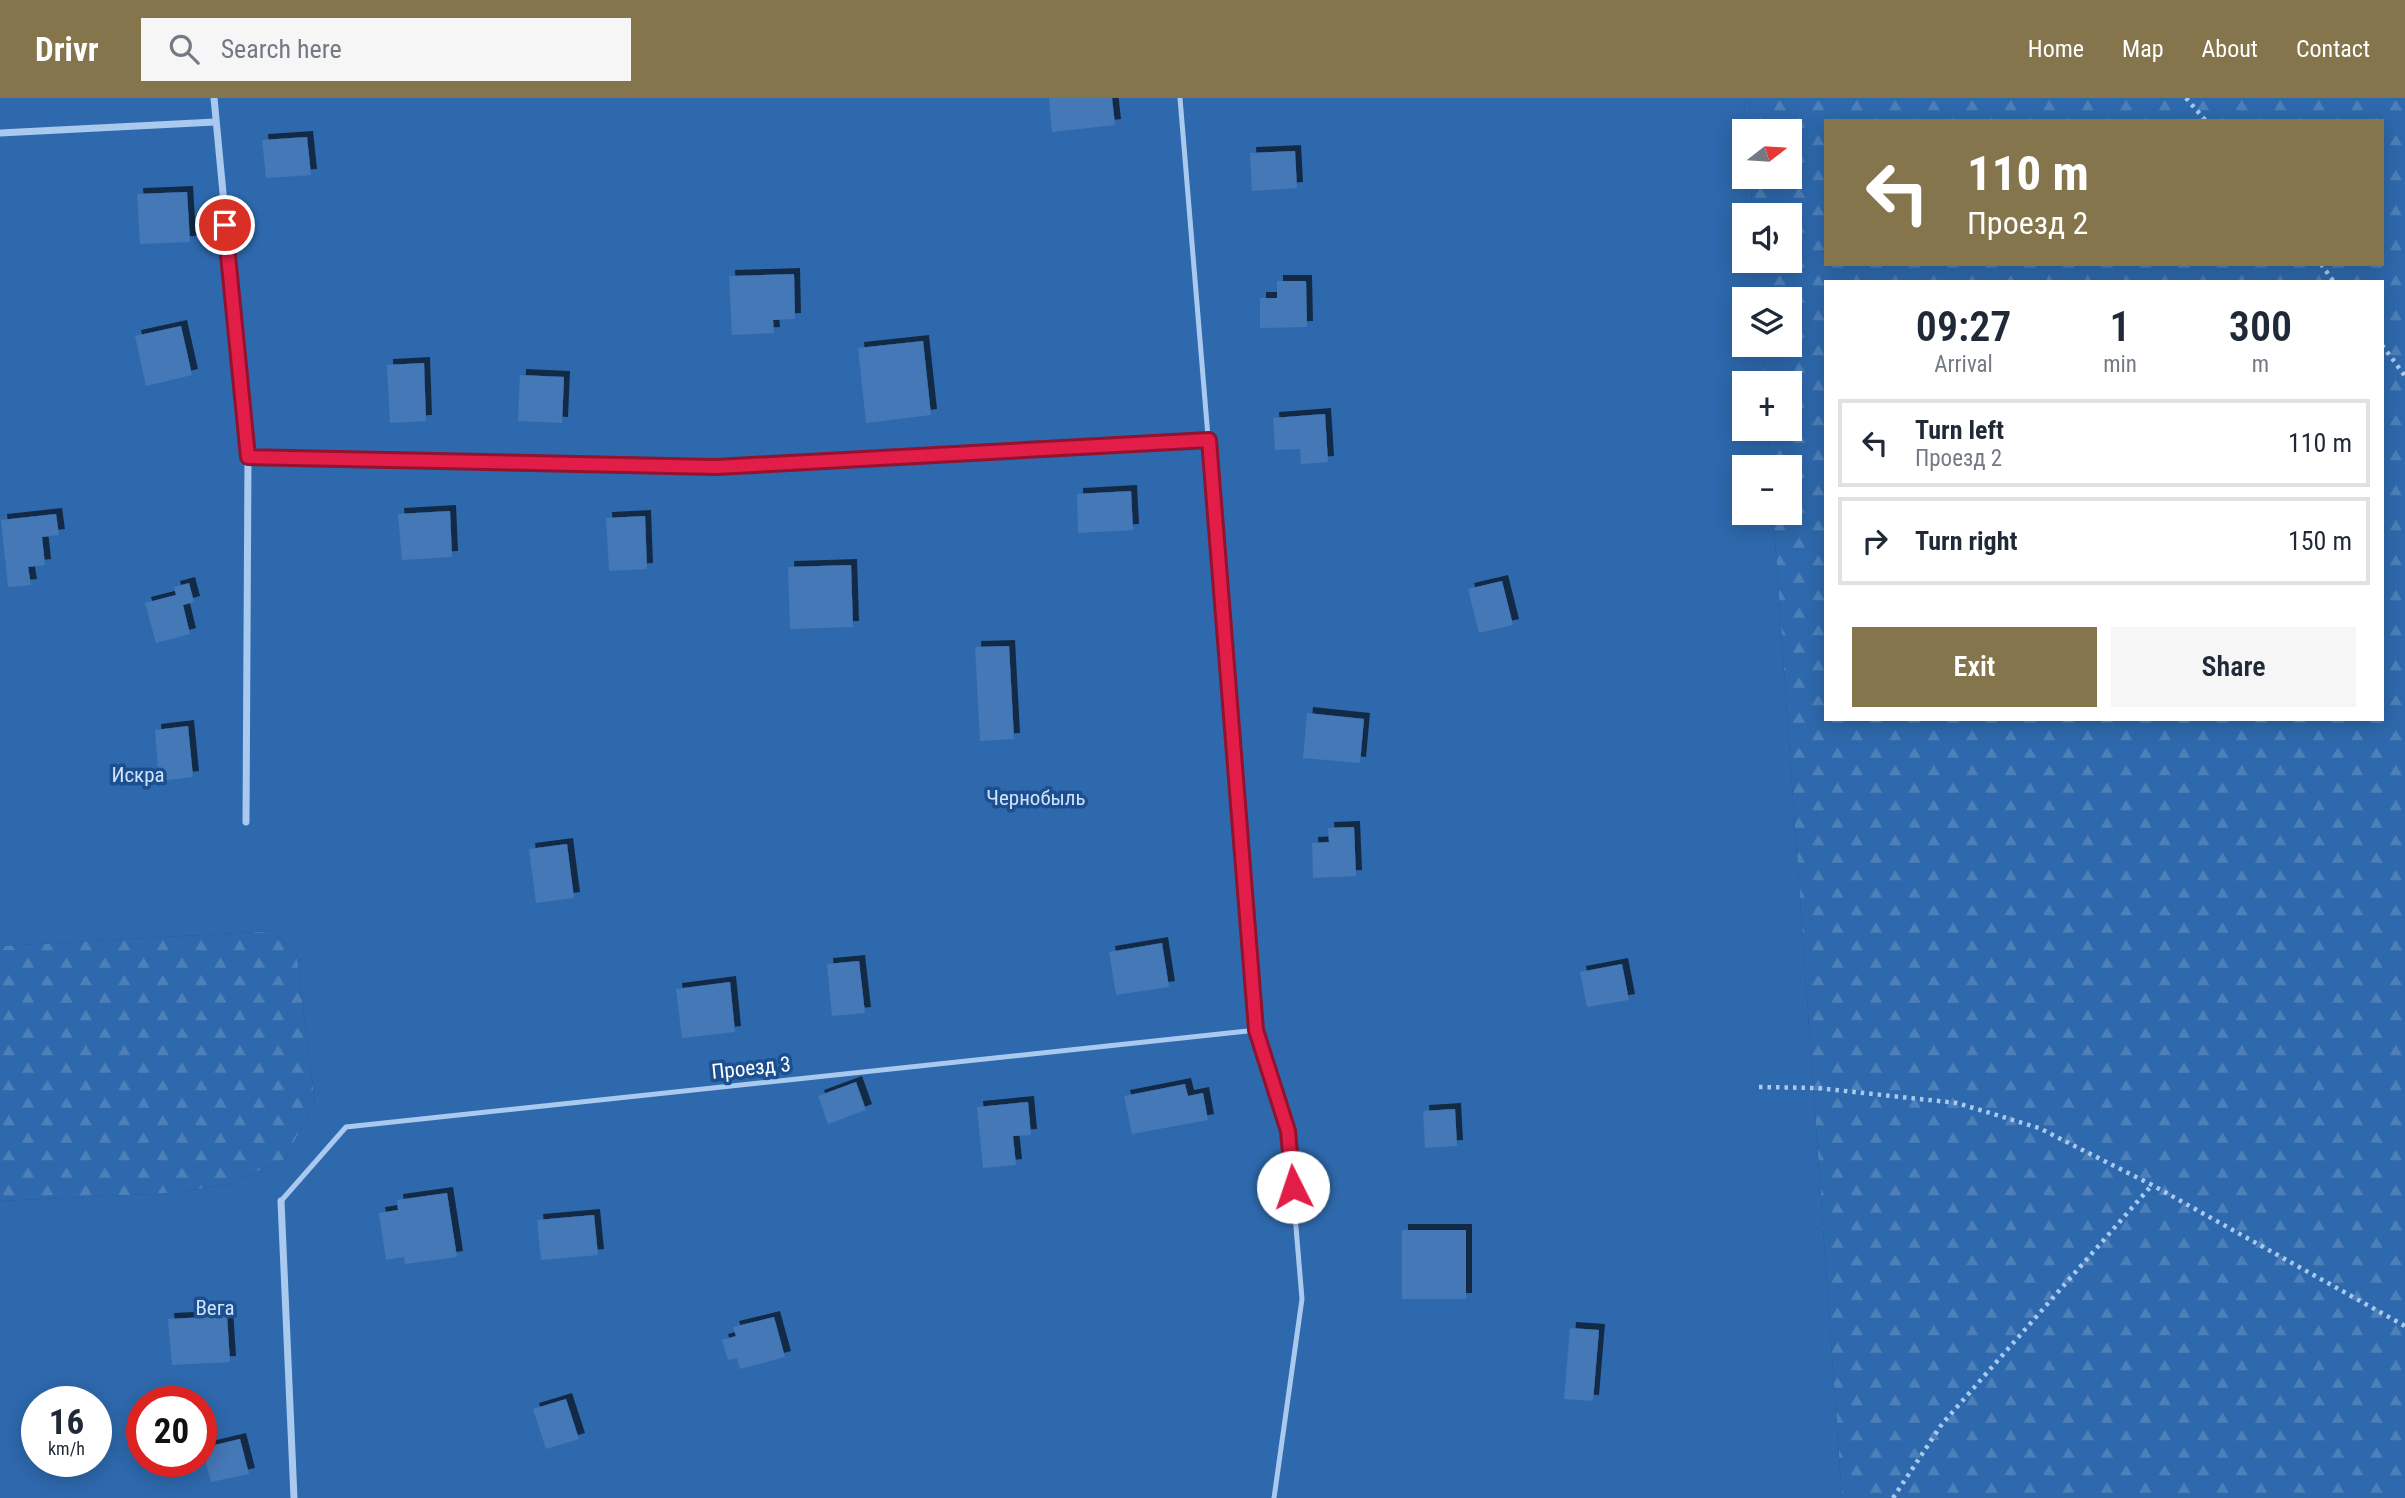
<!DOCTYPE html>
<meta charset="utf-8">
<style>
body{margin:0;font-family:"Roboto Condensed",sans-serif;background:#f6f6f7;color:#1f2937;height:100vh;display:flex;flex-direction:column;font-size:26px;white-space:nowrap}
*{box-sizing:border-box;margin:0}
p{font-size:23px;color:#747a83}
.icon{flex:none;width:38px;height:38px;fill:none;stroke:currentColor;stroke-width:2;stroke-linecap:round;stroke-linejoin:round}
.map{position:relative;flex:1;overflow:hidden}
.drawer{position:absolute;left:1824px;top:182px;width:560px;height:441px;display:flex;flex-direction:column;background:#fff;border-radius:0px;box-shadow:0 4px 18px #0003}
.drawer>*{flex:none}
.hud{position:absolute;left:1824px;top:21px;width:560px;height:147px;border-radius:0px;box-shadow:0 4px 18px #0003;background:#84754c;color:#fff;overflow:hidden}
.needle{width:46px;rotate:73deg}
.fabs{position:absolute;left:1732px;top:21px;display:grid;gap:14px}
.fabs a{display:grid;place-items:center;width:70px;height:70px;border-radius:0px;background:#fff;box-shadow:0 4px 18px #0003;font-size:35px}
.speed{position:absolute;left:21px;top:1288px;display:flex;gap:14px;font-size:35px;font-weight:700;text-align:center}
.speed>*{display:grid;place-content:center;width:91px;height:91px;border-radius:50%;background:#fff;box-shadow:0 4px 18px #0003;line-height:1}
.speed small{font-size:18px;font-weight:400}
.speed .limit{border:10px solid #d22;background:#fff;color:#111}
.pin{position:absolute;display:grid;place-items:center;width:60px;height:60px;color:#fff;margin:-30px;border:4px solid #fff;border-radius:50%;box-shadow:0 2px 7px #0007}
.me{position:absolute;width:77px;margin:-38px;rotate:356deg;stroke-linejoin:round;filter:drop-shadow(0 0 5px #0008)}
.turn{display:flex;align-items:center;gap:24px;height:147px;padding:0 28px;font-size:32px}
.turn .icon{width:91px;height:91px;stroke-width:2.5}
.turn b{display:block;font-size:49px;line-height:60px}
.eta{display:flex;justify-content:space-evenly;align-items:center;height:119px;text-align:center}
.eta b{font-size:42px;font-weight:600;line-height:49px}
.primary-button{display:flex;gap:14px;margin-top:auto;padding:14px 28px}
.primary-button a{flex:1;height:80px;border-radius:0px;background:#84754c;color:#fff;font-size:28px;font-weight:600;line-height:80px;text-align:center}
.primary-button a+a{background:#f6f6f7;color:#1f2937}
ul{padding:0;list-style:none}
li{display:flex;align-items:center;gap:21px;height:88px;margin:0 14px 10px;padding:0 14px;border:4px solid #e0e1e3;border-radius:0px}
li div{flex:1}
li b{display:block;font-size:26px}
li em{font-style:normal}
header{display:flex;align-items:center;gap:42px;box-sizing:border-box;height:98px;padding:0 35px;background:#84754c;color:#fff}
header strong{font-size:33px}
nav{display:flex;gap:38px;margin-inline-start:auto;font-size:24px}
.search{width:490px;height:63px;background:#f6f6f7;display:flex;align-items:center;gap:18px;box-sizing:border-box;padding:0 24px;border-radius:0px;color:#747a83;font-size:26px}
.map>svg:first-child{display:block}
</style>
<header>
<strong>Drivr</strong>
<div class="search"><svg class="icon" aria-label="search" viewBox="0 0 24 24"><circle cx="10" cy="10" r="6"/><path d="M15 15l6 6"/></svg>Search here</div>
<nav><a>Home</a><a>Map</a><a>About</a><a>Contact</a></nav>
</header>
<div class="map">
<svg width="2405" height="1400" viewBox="0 0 2405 1400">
<defs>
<pattern id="forest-firs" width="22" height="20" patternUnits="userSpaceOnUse" patternTransform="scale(1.75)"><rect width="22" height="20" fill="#2e69ad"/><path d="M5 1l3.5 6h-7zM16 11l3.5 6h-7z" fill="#4d80b9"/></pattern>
<filter id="shadow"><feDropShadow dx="6" dy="-6" stdDeviation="0" flood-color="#0009"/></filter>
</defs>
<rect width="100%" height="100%" fill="#1b4f8f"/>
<g fill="url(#forest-firs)" fill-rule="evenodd">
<path d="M1745,0H2405V1400H1842L1773,415H1790V369H1770L1768,331H1790V285H1765L1762,247H1790V201H1759L1756,163H1790V117H1753L1750,79H1790V33H1747ZM1825,23H2382V166H1825ZM1825,184H2382V621H1825Z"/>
<path d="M274,833L297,858L315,1005L285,1061L230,1086L174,1095L0,1103V848Z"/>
</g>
<path fill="#2e69ad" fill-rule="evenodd" d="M0,0H1745L1747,33H1745V79H1750L1753,117H1745V163H1756L1759,201H1745V247H1762L1765,285H1745V331H1768L1770,369H1745V415H1773L1842,1400H0V1103L174,1095L230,1086L285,1061L315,1005L297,858L274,833L0,848ZM37,1304H96V1363H37ZM142,1304H201V1363H142Z"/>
<g fill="#4478b7" filter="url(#shadow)">
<path d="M1049,0H1112L1115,27L1052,34Z"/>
<path d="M307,39L311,77L266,80L262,42Z"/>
<path d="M1295,53L1297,90L1252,93L1250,55Z"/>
<path d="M187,94L190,144L140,146L137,96Z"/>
<path d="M794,176L795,221L773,222L774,235L732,237L729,178Z"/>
<path d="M1277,183H1306L1307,229L1260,230V200H1277Z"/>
<path d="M181,228L192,277L146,288L135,238Z"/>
<path d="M923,243L931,317L866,325L858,250Z"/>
<path d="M424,265L426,323L390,325L387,267Z"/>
<path d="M520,277L564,279L562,325L518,323Z"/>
<path d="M1325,316L1328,364L1301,366L1300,351L1275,352L1273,320Z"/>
<path d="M1131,393L1133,432L1078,435L1077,396Z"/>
<path d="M450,413L452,459L402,462L398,416Z"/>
<path d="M56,416L59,437L42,439L45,467L28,469L31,487L8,489L1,422Z"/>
<path d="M645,418L647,471L609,473L606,420Z"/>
<path d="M851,467L853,529L790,531L788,469Z"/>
<path d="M1502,483L1513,527L1479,535L1468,491Z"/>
<path d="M189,485L194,504L183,507L190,536L156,545L145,505L176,497L174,489Z"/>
<path d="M1009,548L1014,641L980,643L975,549Z"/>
<path d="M1307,615L1364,621L1360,665L1303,660Z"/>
<path d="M188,628L193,679L159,683L155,632Z"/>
<path d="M1354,729L1356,778L1313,780L1312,745L1329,744L1328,730Z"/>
<path d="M567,746L574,800L536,805L529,751Z"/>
<path d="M1162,845L1169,889L1116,897L1109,854Z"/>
<path d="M859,863L865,915L832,918L827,866Z"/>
<path d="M1622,866L1629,902L1587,909L1580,874Z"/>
<path d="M730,884L735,934L682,940L676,891Z"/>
<path d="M856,984L866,1012L828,1026L818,998Z"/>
<path d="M1185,986L1188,998L1203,995L1208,1022L1132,1036L1124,998Z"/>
<path d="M1028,1004L1031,1037L1013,1038L1016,1067L983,1070L977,1009Z"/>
<path d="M1455,1011L1457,1048L1425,1050L1423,1013Z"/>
<path d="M447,1095L457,1159L405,1166L404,1159L386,1162L379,1115L398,1112L397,1102Z"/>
<path d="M594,1117L598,1157L541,1162L537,1122Z"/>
<rect x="1402" y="1132" width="64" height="69"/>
<path d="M227,1218L230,1264L172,1267L168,1221Z"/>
<path d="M774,1219L785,1259L740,1271L737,1260L728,1262L722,1242L736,1238L733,1229Z"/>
<path d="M1570,1230L1599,1232L1593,1303L1564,1301Z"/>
<path d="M566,1301L579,1341L546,1351L533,1311Z"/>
<path d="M240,1341L249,1376L211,1384L202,1350Z"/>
</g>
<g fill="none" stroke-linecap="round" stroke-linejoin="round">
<g stroke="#a9c9ee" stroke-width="4.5" stroke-dasharray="3.5 5" stroke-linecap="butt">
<path d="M2186,0L2206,23"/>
<path d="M2321,166L2334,184"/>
<path d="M2382,247L2405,278"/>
<path d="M1759,989L1817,990L1957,1005L2039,1030L2152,1087L2405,1228"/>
<path d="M1893,1400L1942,1326L2152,1087"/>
</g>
<g stroke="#a9c9ee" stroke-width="5">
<path d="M1180,0L1257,932L1288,1033L1302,1201L1274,1400"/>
<path d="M248,359L716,369L1209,342"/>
<path d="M281,1103L346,1029L1257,932"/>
</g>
<g stroke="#a9c9ee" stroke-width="7">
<path d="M214,0L248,359L246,724"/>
<path d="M0,35L215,24"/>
<path d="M281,1103L294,1400"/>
</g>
</g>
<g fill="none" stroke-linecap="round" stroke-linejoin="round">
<g stroke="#92132f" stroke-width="18">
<path id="route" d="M225,127L248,359L716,369L1209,342L1256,932L1288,1033L1293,1089"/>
</g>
<use href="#route" stroke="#e11d48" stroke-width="12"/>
</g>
<g text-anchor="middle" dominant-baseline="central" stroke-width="7" stroke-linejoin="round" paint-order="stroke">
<g font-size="21" fill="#cfe3fa" stroke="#1b4f8f">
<text x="138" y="677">Искра</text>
<text x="1036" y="700">Чернобыль</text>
<text x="215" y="1210">Вега</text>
</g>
<g font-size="21" fill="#fff" stroke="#1b4f8f">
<text transform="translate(751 970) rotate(-6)">Проезд 3</text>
</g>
</g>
</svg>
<div class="fabs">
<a><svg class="needle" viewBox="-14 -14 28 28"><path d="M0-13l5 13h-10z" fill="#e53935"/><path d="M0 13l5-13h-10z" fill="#747a83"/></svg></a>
<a><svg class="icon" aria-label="sound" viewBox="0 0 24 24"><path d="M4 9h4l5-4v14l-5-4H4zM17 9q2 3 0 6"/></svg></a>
<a><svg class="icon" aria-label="layers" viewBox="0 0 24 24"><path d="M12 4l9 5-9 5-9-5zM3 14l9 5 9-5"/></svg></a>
<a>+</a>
<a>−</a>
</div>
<div class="speed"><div>16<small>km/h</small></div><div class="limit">20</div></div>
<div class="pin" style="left:225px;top:127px;background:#d93025"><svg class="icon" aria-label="arrive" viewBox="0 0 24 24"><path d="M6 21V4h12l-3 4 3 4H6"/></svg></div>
<svg class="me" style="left:1293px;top:1089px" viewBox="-20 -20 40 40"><circle r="19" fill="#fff"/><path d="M0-13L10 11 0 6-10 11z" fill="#e11d48"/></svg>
<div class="hud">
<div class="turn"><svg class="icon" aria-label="left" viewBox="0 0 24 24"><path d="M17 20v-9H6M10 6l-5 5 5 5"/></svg><div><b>110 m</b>Проезд 2</div></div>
</div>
<section class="drawer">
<div class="eta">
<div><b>09:27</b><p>Arrival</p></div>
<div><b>1</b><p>min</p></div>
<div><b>300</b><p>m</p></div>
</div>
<ul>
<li><svg class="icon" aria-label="left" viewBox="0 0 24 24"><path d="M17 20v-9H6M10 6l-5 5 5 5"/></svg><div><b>Turn left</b><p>Проезд 2</p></div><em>110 m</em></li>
<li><svg class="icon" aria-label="right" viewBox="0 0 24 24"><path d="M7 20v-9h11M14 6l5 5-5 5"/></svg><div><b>Turn right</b></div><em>150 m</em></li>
</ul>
<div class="primary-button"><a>Exit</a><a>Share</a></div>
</section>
</div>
